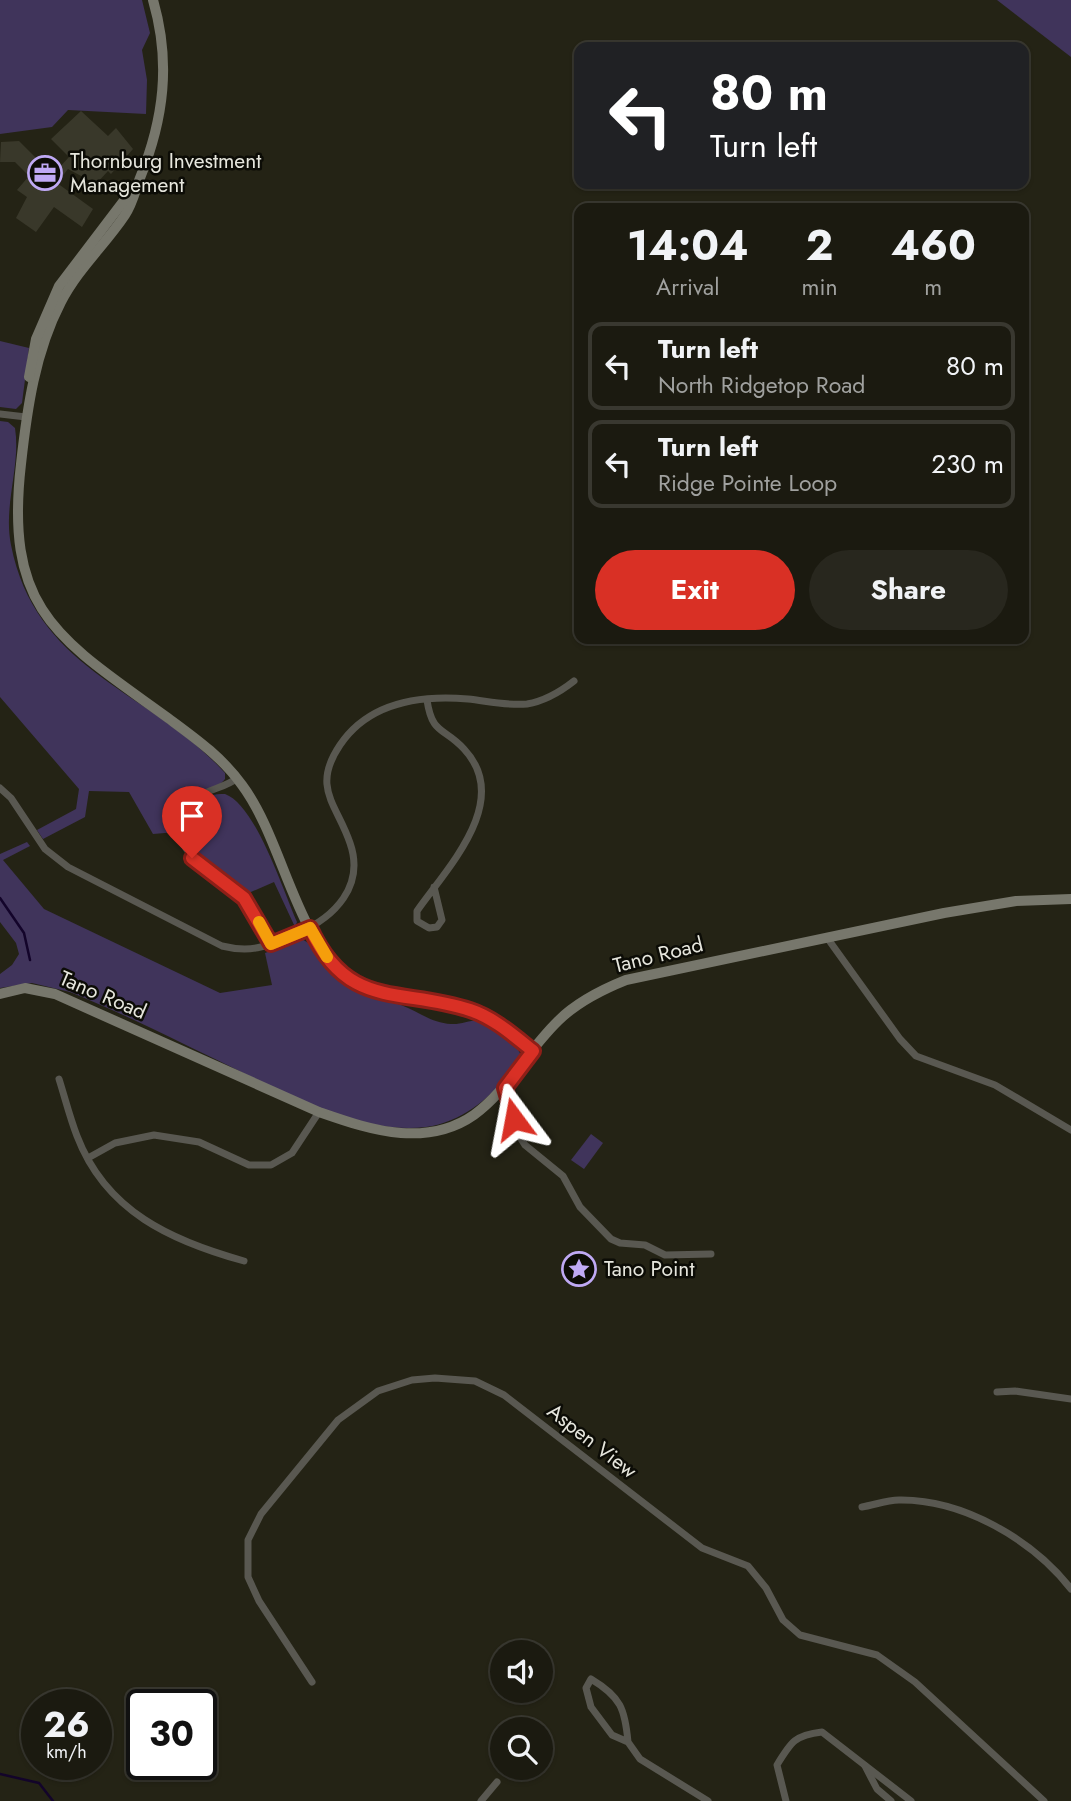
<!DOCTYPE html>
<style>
body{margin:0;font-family:Jost,sans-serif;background:#28271e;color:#f1f3f6;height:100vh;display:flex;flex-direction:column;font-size:26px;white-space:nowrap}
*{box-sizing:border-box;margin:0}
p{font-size:23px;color:#a0a19f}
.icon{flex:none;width:38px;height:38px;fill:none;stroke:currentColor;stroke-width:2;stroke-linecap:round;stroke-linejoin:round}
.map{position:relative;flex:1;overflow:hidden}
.drawer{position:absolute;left:574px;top:203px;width:455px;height:441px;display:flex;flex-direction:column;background:#1b1a10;border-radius:14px;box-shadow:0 2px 5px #0004,0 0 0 2px #393830}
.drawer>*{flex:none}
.top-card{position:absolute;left:574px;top:42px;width:455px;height:147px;border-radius:14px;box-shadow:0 2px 5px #0004,0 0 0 2px #393830;background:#202124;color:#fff;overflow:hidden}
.controls{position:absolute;left:490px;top:1640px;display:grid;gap:14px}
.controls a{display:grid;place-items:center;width:63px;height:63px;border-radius:50%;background:#1b1a10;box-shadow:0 2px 5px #0004,0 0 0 2px #393830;font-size:35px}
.speed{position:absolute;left:21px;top:1689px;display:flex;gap:14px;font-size:35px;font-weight:700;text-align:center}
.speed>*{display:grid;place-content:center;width:91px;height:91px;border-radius:50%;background:#1b1a10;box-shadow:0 2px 5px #0004,0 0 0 2px #393830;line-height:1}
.speed small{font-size:18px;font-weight:400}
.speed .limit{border:4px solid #111;border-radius:10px;background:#fff;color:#111}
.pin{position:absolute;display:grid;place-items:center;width:60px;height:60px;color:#fff;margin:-72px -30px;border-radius:50% 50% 50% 0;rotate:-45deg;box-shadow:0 0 7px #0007}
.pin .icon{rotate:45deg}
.me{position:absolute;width:77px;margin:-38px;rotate:347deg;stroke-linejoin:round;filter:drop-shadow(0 0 5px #0008)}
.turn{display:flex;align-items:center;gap:24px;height:147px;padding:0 21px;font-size:32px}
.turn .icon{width:91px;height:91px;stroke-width:2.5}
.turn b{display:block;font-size:49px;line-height:60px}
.eta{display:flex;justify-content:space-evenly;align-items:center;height:119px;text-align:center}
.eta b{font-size:42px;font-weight:700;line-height:49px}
.primary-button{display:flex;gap:14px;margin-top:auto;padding:14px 21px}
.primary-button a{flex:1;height:80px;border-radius:42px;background:#d93025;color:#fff;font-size:28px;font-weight:700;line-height:80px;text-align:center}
.primary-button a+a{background:#28271e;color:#f1f3f6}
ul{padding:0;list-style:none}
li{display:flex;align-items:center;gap:21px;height:88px;margin:0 14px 10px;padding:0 7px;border:4px solid #393830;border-radius:14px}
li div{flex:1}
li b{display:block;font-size:26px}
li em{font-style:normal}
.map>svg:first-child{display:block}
</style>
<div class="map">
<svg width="1071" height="1801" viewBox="0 0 1071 1801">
<rect width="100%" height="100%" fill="#242315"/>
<g fill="#40345b">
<path d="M0,0H142L150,33L142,50L147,80L146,114L68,110L52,127L0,134Z"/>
<path d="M997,0H1071V57Z"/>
<path d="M0,341L29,348L22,403L16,409L0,407Z"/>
<path d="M0,421L8,422L15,428C21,466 3,505 11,545C36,672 149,689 225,773V779C210,799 177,785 177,832L153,834L129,792L89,791L85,817L43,839L37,830L76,809L79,789L0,697Z"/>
<path d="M225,794C256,805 283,891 297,922L295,927L274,882L244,895C226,871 165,850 192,810C200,798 211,793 225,794Z"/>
<path d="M27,842L30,846L3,860L44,909L220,993L272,985L265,953L301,939C317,945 327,970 342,981C360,995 379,998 401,1005C418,1011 431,1023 451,1024C461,1025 472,1019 482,1021L516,1046L521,1055C501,1090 467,1121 426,1127C359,1136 275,1088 215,1059C167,1036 120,1012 70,992L32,983L0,988V974L12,965L19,954L16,943L0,922V854Z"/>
<path d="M591,1134L603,1143L584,1169L571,1160Z"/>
</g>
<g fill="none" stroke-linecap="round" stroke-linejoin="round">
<g stroke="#13042a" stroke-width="2.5">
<path d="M0,898L24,933L30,960"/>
<path d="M0,1774L39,1783L53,1801"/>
</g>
</g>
<path fill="#39382a" d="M81,111L108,136L116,128L133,149L111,174L108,171L96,184L68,169L57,183L93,209L82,227L54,207L36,232L16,218L27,197L17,190L29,176L15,162H0L1,142L19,141L45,167L50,162L58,169L69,157L51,139Z"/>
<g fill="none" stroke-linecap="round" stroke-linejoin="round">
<g stroke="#595851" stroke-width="7">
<path d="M0,414L26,417"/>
<path d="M427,700C432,735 444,727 464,749C513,801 447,868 417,911V921L429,928L437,927L442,920L434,887"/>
<path d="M237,778C224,789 207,788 195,800C149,845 218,872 243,898C256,910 263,928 271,944"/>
<path d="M0,788L11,798L45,849L68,867L222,946C254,954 269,945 298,933C335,917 365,886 350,843C337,804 311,788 340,745C369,702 421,695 468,699C487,701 507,706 527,704C545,701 560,692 574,681"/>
<path d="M828,939L900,1039L916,1056L995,1085L1071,1130"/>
<path d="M59,1079C65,1098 70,1118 77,1136C106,1212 172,1241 244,1261"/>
<path d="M505,1088L518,1134L525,1145L563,1176L580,1207L611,1239L620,1243L645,1245L665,1255L711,1254"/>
<path d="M88,1158L115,1143L154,1135L199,1142L249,1165H271L292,1153L319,1112"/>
<path d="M997,1392L1015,1391L1071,1399"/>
<path d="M862,1507C874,1505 887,1500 899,1500C963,1499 1033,1540 1071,1589"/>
<path d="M312,1682L259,1601L248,1577V1540L261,1514L338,1420L378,1391L412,1380L435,1378L475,1381L504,1395L702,1548L748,1566L766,1588L783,1620L800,1635L877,1655L915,1682L1044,1801"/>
<path d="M628,1742C625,1709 621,1697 591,1679L586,1688L591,1707L612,1735L628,1742L640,1759L708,1801"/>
<path d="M865,1766L877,1789L891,1801"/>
<path d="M481,1801L497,1782"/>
<path d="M786,1801L777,1765C791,1742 795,1735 822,1732L911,1801"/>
</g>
<g stroke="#77776c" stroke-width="10">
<path d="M153,0C171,62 164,119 140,178C135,191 133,203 125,215C105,245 78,269 61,302C35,352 27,409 21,464C4,612 59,639 168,718C195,738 222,757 242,785C283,840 295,939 349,978C386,1004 430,997 471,1011C495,1019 514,1036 533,1051"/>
<path d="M29,377L36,339L59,286L135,186"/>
<path d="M0,994L25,988L55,994L319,1112C345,1121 373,1131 401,1133C489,1139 506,1072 558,1021C577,1002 601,990 626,980L944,913L1016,901L1071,899"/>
</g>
</g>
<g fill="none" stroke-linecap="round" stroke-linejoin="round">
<g stroke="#8d1f18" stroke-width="18">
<path id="route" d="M192,858L244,898L271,944L310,928C348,1011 401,987 470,1010C494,1018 513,1035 533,1051L505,1088L514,1119"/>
</g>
<use href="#route" stroke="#d93025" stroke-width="12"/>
<path stroke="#f59e0b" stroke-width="12" d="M259,922L271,944L310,928L327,957"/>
</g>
<defs>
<g id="office-ring" transform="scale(1.75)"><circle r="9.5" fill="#0c0c06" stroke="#bfa9f4" stroke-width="1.5"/><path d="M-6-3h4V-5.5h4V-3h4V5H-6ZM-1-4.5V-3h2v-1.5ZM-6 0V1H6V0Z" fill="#bfa9f4"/></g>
<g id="sight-ring" transform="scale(1.75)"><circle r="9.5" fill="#0c0c06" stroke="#bfa9f4" stroke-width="1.5"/><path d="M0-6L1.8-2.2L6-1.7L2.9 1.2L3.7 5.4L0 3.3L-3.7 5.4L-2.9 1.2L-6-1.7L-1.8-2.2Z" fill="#bfa9f4"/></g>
</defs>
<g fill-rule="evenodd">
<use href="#office-ring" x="45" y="173"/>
<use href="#sight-ring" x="579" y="1269"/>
</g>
<g text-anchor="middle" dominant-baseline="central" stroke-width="5" stroke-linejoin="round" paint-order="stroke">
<g font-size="21" fill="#e6e6dd" stroke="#0c0c06" text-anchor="start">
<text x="70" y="161">Thornburg Investment<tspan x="70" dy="24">Management</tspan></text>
<text x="604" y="1269">Tano Point</text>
</g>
<g font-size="21" fill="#e6e6dd" stroke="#0c0c06">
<text transform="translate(658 955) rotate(-14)">Tano Road</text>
<text transform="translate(103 995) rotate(23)">Tano Road</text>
<text transform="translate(592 1441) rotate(38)">Aspen View</text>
</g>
</g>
</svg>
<div class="controls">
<a><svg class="icon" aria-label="sound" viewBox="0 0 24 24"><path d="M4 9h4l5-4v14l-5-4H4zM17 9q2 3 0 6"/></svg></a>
<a><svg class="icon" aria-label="search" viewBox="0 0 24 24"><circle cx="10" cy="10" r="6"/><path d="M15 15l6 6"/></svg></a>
</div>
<div class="speed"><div>26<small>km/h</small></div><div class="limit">30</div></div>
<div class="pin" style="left:192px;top:858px;background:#d93025"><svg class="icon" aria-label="arrive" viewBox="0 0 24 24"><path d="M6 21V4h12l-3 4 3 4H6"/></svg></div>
<svg class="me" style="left:514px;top:1119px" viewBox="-20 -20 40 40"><path d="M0-17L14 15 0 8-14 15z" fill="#d93025" stroke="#fff" stroke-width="4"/></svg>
<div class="top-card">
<div class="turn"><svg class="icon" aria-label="left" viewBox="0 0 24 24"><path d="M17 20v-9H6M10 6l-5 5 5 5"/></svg><div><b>80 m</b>Turn left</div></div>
</div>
<section class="drawer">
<div class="eta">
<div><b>14:04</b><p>Arrival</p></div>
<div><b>2</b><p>min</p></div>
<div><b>460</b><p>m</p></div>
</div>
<ul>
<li><svg class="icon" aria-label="left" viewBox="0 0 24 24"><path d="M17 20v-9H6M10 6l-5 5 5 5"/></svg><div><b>Turn left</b><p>North Ridgetop Road</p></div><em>80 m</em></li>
<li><svg class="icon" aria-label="left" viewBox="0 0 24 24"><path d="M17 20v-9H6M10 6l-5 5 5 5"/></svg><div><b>Turn left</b><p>Ridge Pointe Loop</p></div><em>230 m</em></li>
</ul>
<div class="primary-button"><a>Exit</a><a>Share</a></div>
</section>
</div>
